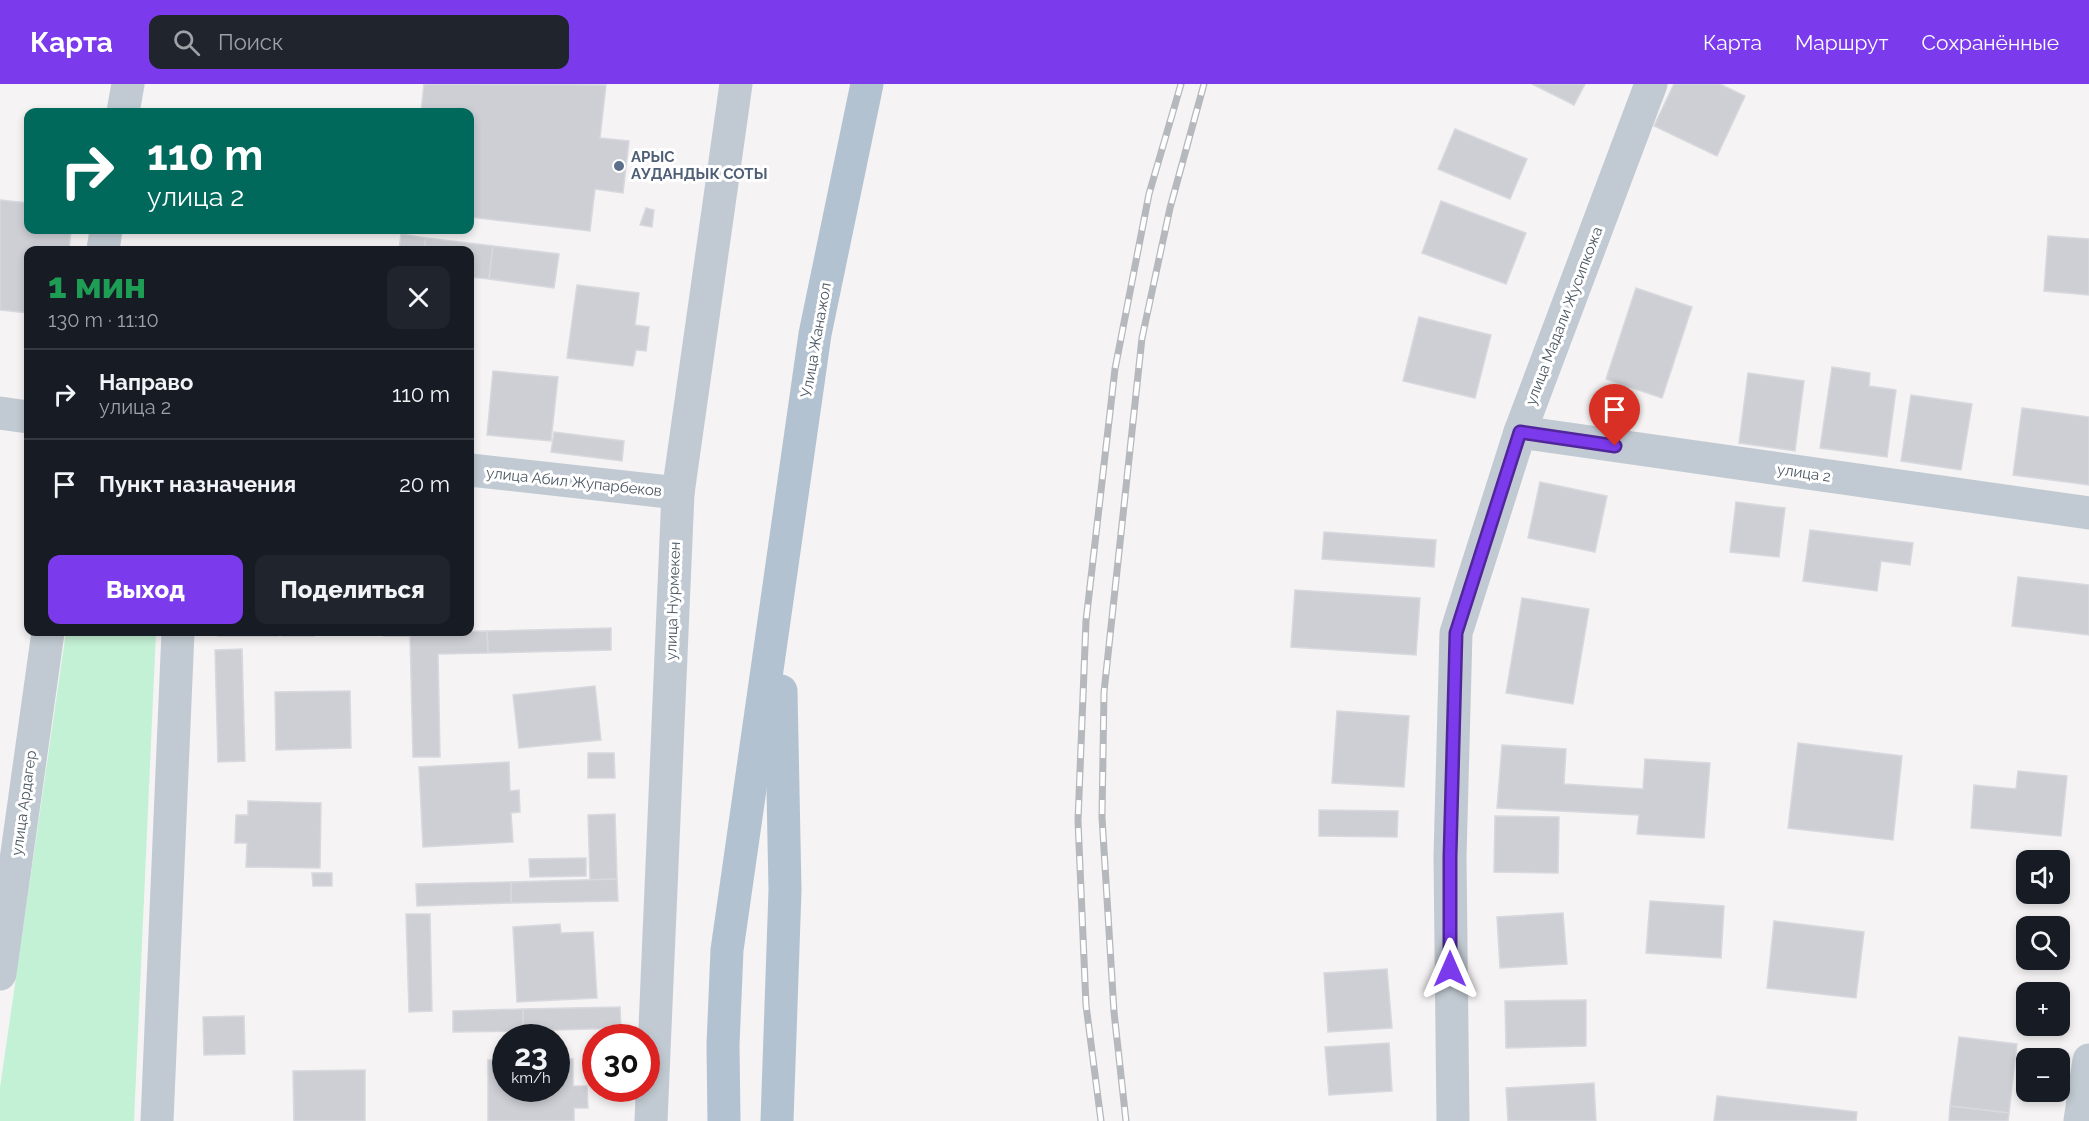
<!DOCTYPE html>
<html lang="ru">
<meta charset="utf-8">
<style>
body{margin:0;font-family:Raleway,sans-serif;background:#20242c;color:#f1f3f6;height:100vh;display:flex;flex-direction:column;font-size:22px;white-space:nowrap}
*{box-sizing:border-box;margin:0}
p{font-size:20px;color:#9ea1a6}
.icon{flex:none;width:33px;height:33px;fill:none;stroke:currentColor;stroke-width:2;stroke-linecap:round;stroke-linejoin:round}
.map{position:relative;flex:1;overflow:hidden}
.side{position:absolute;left:24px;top:162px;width:450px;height:390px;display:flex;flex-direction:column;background:#171b24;border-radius:12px;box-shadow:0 3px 9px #0003}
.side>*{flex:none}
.guide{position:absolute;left:24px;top:24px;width:450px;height:126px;border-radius:12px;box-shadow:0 3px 9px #0003;background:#00695c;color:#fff;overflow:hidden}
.fabs{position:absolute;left:2016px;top:766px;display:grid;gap:12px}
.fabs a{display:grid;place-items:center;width:54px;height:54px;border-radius:12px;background:#171b24;box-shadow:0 3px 9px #0003;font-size:30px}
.speed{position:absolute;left:492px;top:940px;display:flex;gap:12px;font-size:30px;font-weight:700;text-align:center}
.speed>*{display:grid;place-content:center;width:78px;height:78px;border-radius:50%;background:#171b24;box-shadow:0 3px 9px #0003;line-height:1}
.speed small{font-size:15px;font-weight:400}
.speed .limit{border:9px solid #d22;background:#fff;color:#111}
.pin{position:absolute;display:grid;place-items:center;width:51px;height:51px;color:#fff;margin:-62px -26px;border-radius:50% 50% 50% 0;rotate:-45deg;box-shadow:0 0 6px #0007}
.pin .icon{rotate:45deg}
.me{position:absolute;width:66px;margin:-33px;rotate:0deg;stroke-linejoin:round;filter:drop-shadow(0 0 4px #0008)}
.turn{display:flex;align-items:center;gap:21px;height:126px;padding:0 24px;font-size:27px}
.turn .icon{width:78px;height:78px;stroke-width:2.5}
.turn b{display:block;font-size:42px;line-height:51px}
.round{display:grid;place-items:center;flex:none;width:63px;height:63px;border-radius:12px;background:#20242c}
.summary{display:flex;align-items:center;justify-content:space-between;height:102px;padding:0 24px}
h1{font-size:36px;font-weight:800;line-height:45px;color:#1e9e55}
.primary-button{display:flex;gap:12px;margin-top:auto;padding:12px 24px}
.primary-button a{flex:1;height:69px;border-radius:12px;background:#7c3aed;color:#fff;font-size:24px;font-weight:800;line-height:69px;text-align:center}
.primary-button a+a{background:#20242c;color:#f1f3f6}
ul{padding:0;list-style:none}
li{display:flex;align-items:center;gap:18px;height:90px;padding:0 24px;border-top:2px solid #363941}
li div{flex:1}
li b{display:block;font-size:22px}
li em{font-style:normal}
header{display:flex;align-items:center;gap:36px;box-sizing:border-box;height:84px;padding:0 30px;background:#7c3aed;color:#fff}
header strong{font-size:28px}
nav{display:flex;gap:33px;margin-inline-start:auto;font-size:21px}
.search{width:420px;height:54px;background:#20242c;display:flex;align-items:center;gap:15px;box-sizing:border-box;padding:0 21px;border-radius:12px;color:#9ea1a6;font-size:22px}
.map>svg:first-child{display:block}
</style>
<header>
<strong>Карта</strong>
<div class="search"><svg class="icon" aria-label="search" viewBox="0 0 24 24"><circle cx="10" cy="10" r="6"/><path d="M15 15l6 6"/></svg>Поиск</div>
<nav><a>Карта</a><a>Маршрут</a><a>Сохранённые</a></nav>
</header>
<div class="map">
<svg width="2089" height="1037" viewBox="0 0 2089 1037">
<rect width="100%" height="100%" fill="#f5f3f3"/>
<path fill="#c3f1d5" d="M66,548H156L134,1037H0V1004Z"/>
<g fill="#cdcfd5" stroke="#d7d9de" stroke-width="1.5">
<path d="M424,0L606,1L600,54L629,57L623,109L595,105L590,147L470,133V28H421Z"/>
<path d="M1532,0H1585L1574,21Z"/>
<path d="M1674,0H1720L1745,12L1717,72L1654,42Z"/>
<path d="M1455,45L1527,75L1510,115L1438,85Z"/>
<path d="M0,116L28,119V146H71L69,166H28V229L0,226Z"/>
<path d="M1441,117L1526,149L1506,200L1422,169Z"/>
<path d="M646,124L654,126L652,143L640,141Z"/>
<path d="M401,150L426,154L424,166H399Z"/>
<path d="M2048,152L2089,155V211L2044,207Z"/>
<path d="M426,154L493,162L489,195L470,193V166H424Z"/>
<path d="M493,162L559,170L554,204L489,195Z"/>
<path d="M577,201L639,209L635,241L649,243L646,267L636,266L633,282L567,274Z"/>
<path d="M1636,204L1692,223L1662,314L1606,295Z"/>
<path d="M1419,233L1491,251L1475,314L1403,297Z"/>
<path d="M1832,283L1870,289L1869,302L1896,306L1887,373L1820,364Z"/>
<path d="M493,287L558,293L551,357L487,351Z"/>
<path d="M1748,289L1804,297L1795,367L1739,359Z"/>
<path d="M1911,311L1972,320L1961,386L1901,377Z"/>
<path d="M2022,324L2089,333V401L2013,391Z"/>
<path d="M554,348L624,357L622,377L551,368Z"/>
<path d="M1540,398L1607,412L1595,468L1528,454Z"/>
<path d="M1736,418L1785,424L1779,473L1730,468Z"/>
<path d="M1810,446L1913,459L1910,481L1881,477L1877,507L1803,497Z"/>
<path d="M1324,448L1436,456L1434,483L1322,475Z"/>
<path d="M2018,493L2089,501V551L2012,542Z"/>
<path d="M1295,506L1420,514L1416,571L1291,563Z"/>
<path d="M1522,514L1589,525L1573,620L1506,609Z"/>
<path d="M611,544V566L488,569L487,547Z"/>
<path d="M487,547L488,569L438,570L440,673H413L410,549Z"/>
<rect x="218" y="548" width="60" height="4"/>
<rect x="282" y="548" width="32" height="4"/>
<rect x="384" y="548" width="26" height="4"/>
<path d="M242,565L245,677L218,678L215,566Z"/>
<path d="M595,602L601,656L519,664L513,611Z"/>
<path d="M350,607L351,664L276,666L275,608Z"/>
<path d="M1337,627L1409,632L1404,703L1332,699Z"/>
<path d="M1798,659L1902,672L1893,756L1788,744Z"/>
<path d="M1502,661L1566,665L1564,700L1643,705L1645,675L1710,679L1704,754L1637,750L1639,731L1497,724Z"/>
<path d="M588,669H614L615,694H588Z"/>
<path d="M509,678L510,707L519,706L520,728L511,729L513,758L423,763L419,683Z"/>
<path d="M2018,687L2067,692L2061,752L1971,744L1974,701L2016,705Z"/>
<path d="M248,717L321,719L320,784L246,783L247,759H235L236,731H248Z"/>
<path d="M1319,726L1398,727L1397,753L1319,752Z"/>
<path d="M615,730L617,795L590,796L588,731Z"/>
<path d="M1495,732L1559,733L1558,789L1494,788Z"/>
<path d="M586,774V792L530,793L529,775Z"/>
<path d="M312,789H332V802H313Z"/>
<path d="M617,795L618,817L511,819V798Z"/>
<path d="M511,798V819L417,822L416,800Z"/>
<path d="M1650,817L1724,822L1721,874L1646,869Z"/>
<path d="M1563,829L1567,880L1500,884L1497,833Z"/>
<path d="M406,830H430L432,927L409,928Z"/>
<path d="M1774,837L1864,848L1856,914L1767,904Z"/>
<path d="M560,840L561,849L593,848L597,914L517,918L513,843Z"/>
<path d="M1387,885L1392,944L1328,948L1324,889Z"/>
<path d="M1586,916V962L1506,964L1505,917Z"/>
<path d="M620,923L621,944L523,947V925Z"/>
<path d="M523,925V947L453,948V927Z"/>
<path d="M244,932L245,970L204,971L203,933Z"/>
<path d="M1959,953L2017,960L2009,1029L1950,1022Z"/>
<path d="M1389,959L1392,1007L1329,1011L1325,963Z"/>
<path d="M556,975H573V1002H587L588,1024H574V1037H488V976H506V1005H556Z"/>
<path d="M365,986V1037H294L293,987Z"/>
<path d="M1594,999L1596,1037H1508L1506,1004Z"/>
<path d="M1717,1012L1857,1028L1856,1037H1714Z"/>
<path d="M1950,1022L2009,1029L2008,1037H1949Z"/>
</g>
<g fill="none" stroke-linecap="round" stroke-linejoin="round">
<g stroke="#c1cad2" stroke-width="33">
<path d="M123,28L128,0"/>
<path d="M103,166L106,146"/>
<path d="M0,329L28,333"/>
<path d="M1520,348L2089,429"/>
<path d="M470,386L678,409"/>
<path d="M0,890L48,548"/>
<path d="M157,1037L178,548"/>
<path d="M651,1037L678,409L736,0"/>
<path d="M1453,1037L1450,773L1456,549L1520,348L1651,0"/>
<path d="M2080,1037L2089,976"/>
</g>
<g stroke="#b3c2d1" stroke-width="33">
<path d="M724,1037L723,961L727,866L815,250L867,0"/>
<path d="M777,1037L785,806L781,607"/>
</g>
<g stroke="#b5b8bd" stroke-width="7">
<g id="rail">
<path d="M1101,1037L1086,921L1078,737L1086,537L1115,285L1149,110L1181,0"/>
<path d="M1126,1037L1114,928L1102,733L1104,608L1142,254L1170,124L1204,0"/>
</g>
</g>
<use href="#rail" stroke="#fff" stroke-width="4.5" stroke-dasharray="14" stroke-linecap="butt"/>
</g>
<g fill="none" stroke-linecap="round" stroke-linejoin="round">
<g stroke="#51269a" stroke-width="15">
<path id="route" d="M1450,885V773L1456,549L1520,348L1615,362"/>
</g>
<use href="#route" stroke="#7c3aed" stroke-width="10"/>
</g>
<circle fill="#5c6f8a" stroke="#fff" stroke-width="2" cx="619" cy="82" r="6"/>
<g text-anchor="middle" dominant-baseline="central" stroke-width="6" stroke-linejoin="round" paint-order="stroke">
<g font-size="15" font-weight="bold" fill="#4e5e75" stroke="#fff" text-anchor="start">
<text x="631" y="73">АРЫС<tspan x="631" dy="17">АУДАНДЫК СОТЫ</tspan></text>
</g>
<g font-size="15" fill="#4a5661" stroke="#fff">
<text transform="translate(1564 232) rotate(-69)">улица Мадали Жусипкожа</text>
<text transform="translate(816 256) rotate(-80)">Улица Жанажол</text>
<text transform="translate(1804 389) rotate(8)">улица 2</text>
<text transform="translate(574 398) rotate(6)">улица Абил Жупарбеков</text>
<text transform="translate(673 517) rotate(-88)">улица Нурмекен</text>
<text transform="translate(24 719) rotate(-82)">улица Ардагер</text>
</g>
</g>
</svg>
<div class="fabs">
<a><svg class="icon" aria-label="sound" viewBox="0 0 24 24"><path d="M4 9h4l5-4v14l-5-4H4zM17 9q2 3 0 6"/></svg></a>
<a><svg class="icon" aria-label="search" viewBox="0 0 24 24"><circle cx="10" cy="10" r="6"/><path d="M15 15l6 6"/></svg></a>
<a>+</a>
<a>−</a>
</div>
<div class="speed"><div>23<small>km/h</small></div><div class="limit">30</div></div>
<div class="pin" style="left:1615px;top:362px;background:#d93025"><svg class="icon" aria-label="arrive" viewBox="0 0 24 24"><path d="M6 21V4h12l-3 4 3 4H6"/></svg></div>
<svg class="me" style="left:1450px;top:885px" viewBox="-20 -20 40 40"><path d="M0-17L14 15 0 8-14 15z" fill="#7c3aed" stroke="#fff" stroke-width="4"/></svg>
<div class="guide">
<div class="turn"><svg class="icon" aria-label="right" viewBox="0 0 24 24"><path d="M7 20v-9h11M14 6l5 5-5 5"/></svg><div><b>110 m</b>улица 2</div></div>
</div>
<section class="side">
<div class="summary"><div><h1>1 мин</h1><p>130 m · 11:10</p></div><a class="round"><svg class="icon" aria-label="close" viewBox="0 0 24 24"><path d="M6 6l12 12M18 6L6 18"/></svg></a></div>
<ul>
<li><svg class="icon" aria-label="right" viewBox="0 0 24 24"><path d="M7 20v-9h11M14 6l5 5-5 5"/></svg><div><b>Направо</b><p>улица 2</p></div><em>110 m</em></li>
<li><svg class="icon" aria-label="arrive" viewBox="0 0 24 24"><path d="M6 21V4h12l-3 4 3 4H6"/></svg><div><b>Пункт назначения</b></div><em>20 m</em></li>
</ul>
<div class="primary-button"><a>Выход</a><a>Поделиться</a></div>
</section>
</div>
